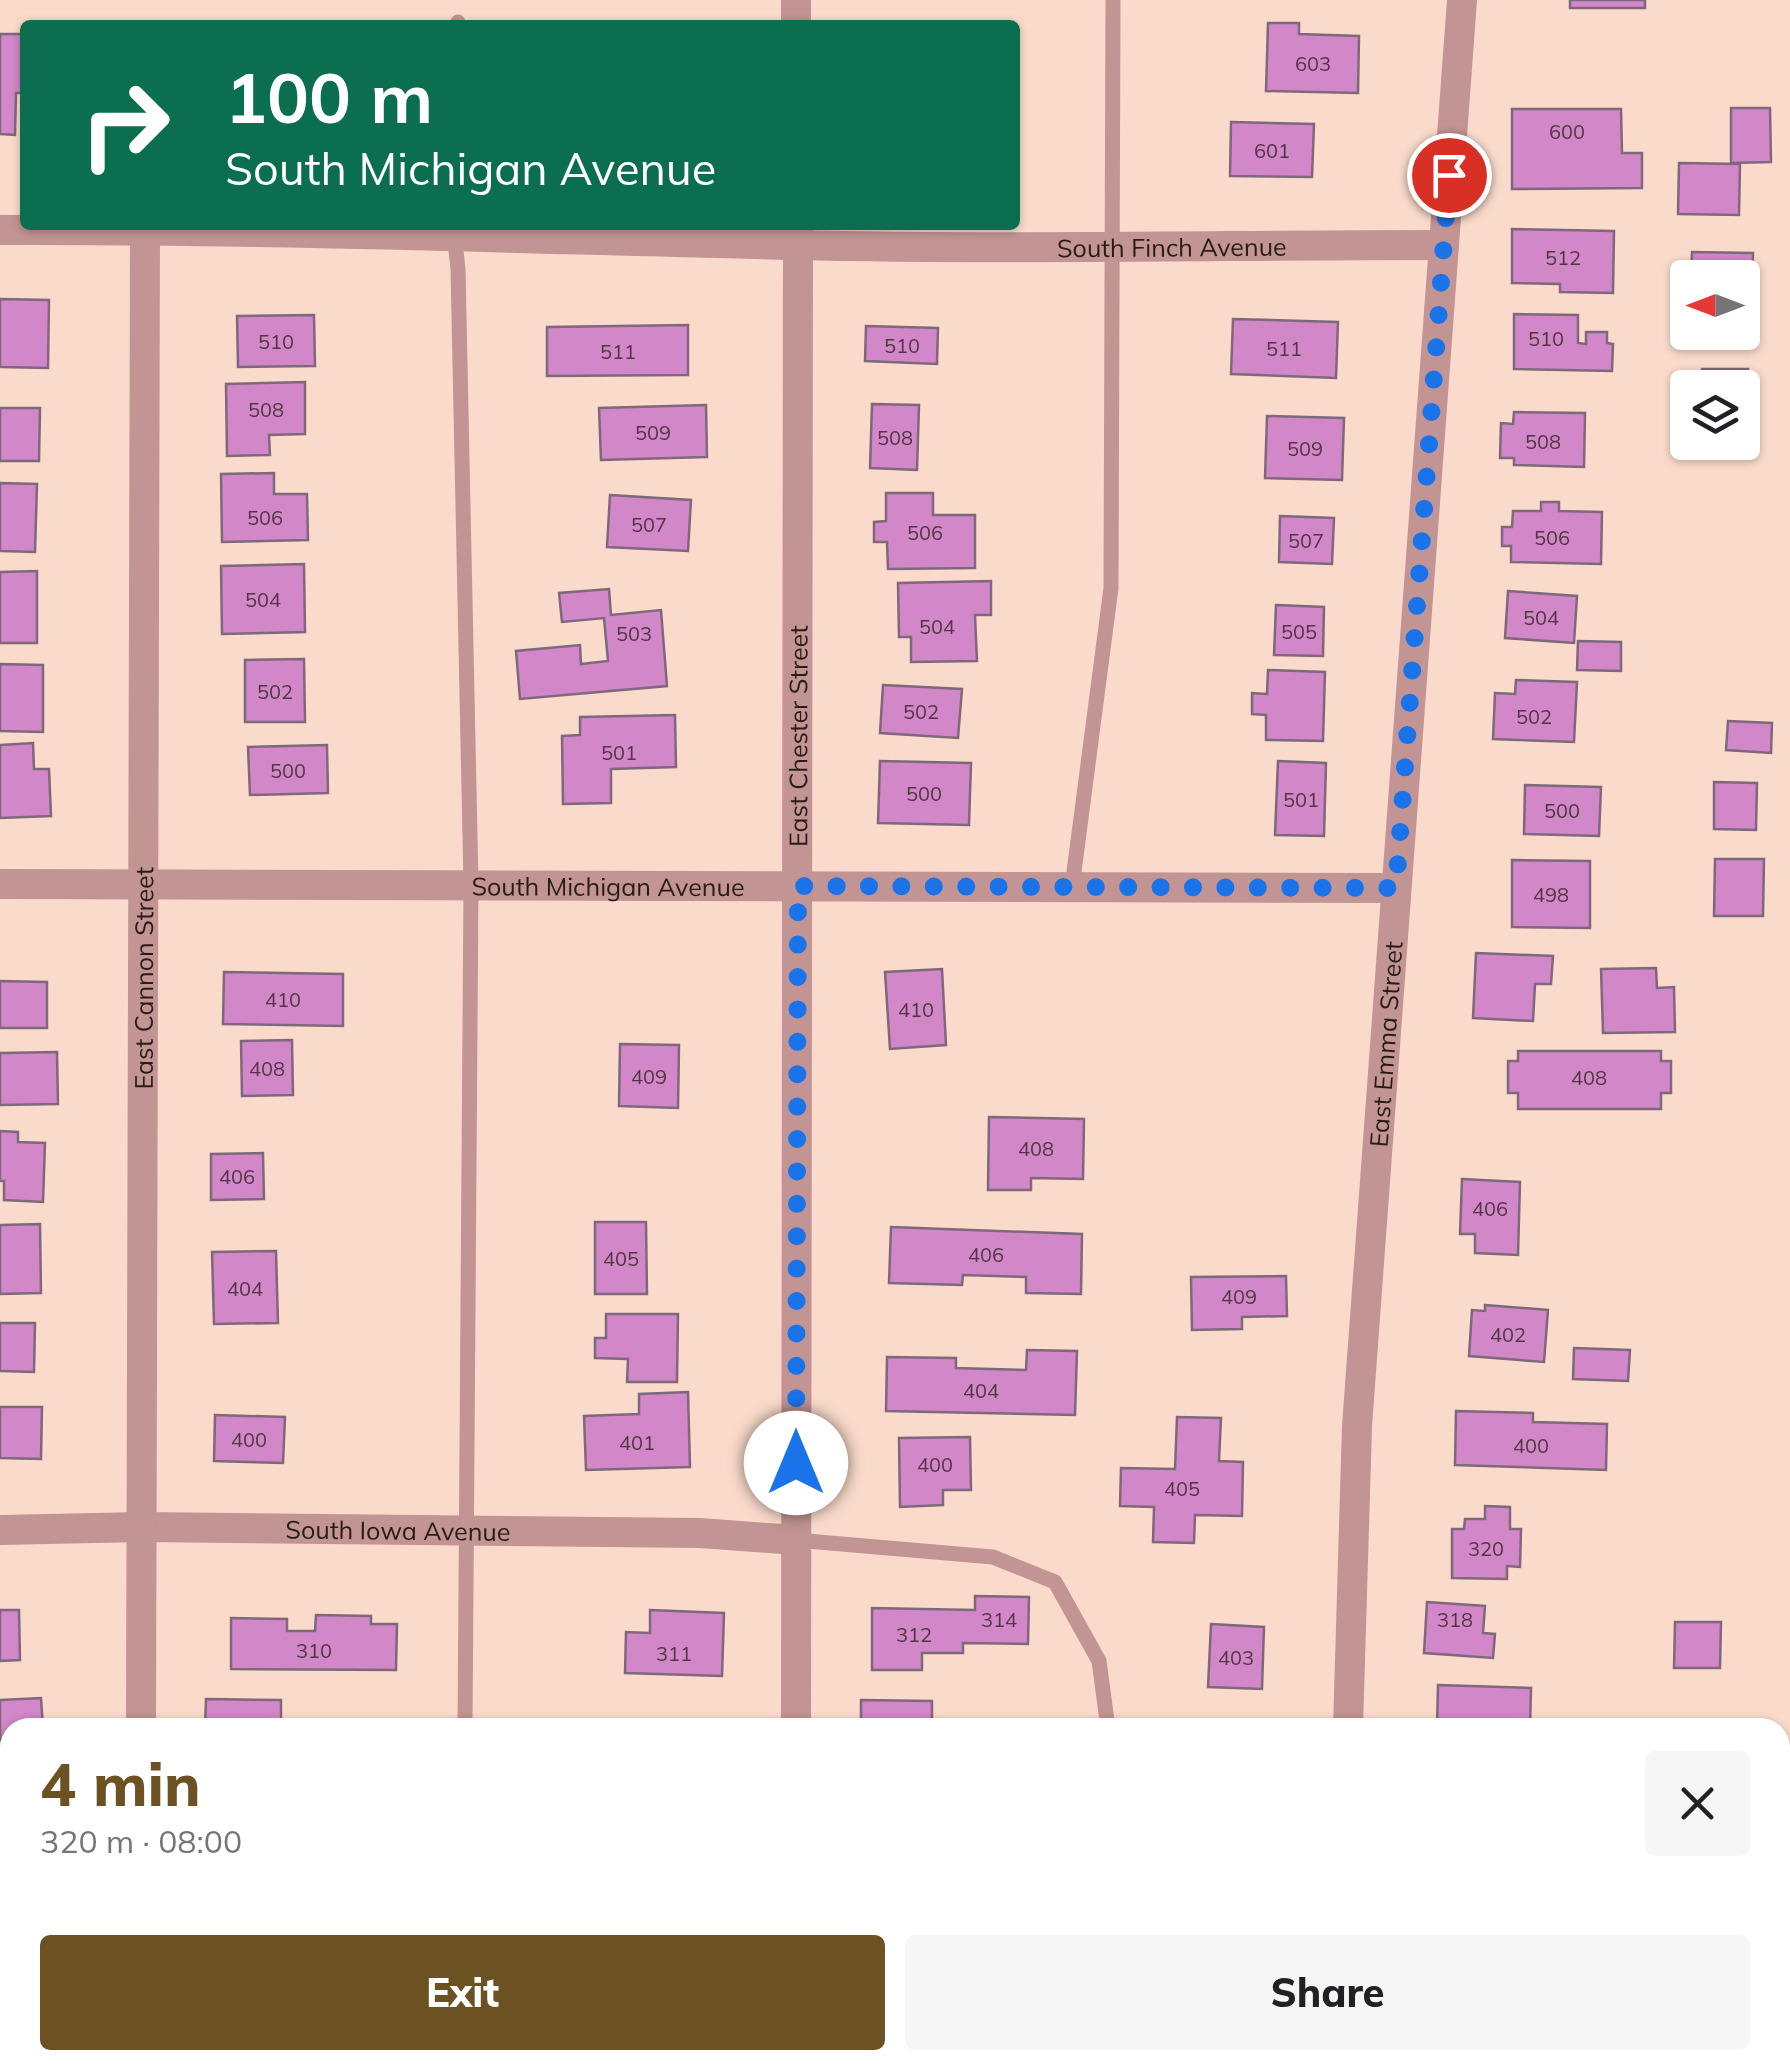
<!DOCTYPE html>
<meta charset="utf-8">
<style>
body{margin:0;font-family:Mulish,sans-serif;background:#f6f6f6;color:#202124;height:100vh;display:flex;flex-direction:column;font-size:38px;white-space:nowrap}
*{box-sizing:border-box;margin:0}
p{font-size:32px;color:#757577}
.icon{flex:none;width:55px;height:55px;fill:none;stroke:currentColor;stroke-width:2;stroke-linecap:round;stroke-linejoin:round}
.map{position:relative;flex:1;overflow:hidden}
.drawer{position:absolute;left:0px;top:1718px;width:1790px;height:352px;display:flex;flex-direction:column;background:#fff;border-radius:30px 30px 0 0;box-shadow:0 2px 8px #0004}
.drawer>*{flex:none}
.hud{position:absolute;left:20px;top:20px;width:1000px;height:210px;border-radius:10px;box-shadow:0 2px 8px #0004;background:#0b6e4f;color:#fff;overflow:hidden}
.needle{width:65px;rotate:270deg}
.fabs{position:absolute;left:1670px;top:260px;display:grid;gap:20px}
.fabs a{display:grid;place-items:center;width:90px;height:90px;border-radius:10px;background:#fff;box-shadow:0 2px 8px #0004;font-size:50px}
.pin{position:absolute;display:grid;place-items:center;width:85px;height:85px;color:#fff;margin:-42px;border:5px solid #fff;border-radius:50%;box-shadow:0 2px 10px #0007}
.me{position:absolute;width:110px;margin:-55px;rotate:0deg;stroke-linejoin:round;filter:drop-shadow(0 0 8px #0008)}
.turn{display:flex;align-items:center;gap:35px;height:210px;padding:0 40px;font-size:45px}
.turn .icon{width:130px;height:130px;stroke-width:2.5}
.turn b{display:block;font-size:70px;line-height:85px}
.round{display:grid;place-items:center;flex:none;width:105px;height:105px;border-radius:10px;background:#f6f6f6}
.head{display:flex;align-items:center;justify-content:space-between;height:170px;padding:0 40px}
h1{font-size:60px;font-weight:800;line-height:75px;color:#6c5123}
.primary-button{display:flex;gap:20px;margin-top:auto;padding:20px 40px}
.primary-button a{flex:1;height:115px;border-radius:10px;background:#6c5123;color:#fff;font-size:40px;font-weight:800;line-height:115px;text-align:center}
.primary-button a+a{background:#f6f6f6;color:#202124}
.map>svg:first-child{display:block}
</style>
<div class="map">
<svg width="1790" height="2068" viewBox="0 0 1790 2068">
<rect width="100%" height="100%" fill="#fadbcb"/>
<g fill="#d187c8" stroke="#7f687b" stroke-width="2.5">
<rect x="1570" y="0" width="75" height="8"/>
<path d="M1268,23H1299V34L1359,36L1358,93L1266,91Z"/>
<path d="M0,34H25V93H16L15,135L0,134Z"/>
<path d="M1731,108H1770L1771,162L1731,163Z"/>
<path d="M1512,109H1621L1622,153H1642V188L1512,189Z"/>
<path d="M1231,122L1314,124L1312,177L1230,176Z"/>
<path d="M1679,163L1740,164L1739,215L1678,214Z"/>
<path d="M1512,229L1614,231L1613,293L1560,292V284L1512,283Z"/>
<path d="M1692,252L1753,253L1752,305H1742V278H1691Z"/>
<path d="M0,299L49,300L48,368L0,367Z"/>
<path d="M1514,314L1578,315V343L1586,344V332H1607V343L1613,344L1612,371L1514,369Z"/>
<path d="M314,315L315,366L238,367L237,316Z"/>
<path d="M1233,319L1338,322L1336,378L1231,374Z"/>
<path d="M688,325V375L547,376V327Z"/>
<path d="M866,326L938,328L937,364L865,361Z"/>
<path d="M1702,369H1748V396H1742V388H1702Z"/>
<path d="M305,382V434L269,435L270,455L227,456L226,384Z"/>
<path d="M872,404L919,405L917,470L870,468Z"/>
<path d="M706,405L707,457L601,460L599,408Z"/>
<path d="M0,408H40L39,461H0Z"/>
<path d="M1514,412L1585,413L1584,467L1514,465V458H1500L1501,423L1513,424Z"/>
<path d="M1267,416L1344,418L1342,480L1265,478Z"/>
<path d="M274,473V494H307L308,540L222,542L221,474Z"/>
<path d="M0,483L37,484L35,552L0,551Z"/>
<path d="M886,493H933V515H975V568L888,569L887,542H874V522L886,521Z"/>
<path d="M610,495L691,500L688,551L607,547Z"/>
<path d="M1541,502H1559V511L1602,512L1601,564L1511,562V546H1502V527H1512L1513,511H1541Z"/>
<path d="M1280,516L1334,518L1332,564L1279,562Z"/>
<path d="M304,564L305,632L222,634L221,566Z"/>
<path d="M37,571V643H0V572Z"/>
<path d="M991,581V615H975L977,661L911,662V637H899L898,583Z"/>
<path d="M609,589L611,615L661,610L667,686L520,699L516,651L580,645L581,664L608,661L604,618L562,622L559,593Z"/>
<path d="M1508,591L1577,596L1574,643L1505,638Z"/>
<path d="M1276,605L1324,607L1323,656L1274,655Z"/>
<path d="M1578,641L1621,642V671L1577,670Z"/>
<path d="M304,659L305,722H245V660Z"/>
<path d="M0,664L43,665V732L0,731Z"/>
<path d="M1268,670L1325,672L1323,741L1266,740V715L1252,714V693L1267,694Z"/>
<path d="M1516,680L1577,682L1574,742L1493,739L1495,693L1515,694Z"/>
<path d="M883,685L962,689L958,738L880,733Z"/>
<path d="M675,715L676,767L611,769V803L563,804L562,736L580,735V717Z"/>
<path d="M1728,721L1772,723L1771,753L1726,750Z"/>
<path d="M33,743L34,769H49L51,816L0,818V745Z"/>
<path d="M327,745L328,793L250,795L248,747Z"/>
<path d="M880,761L971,763L969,825L878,823Z"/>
<path d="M1278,761L1326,763L1324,836L1275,835Z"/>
<path d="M1714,782L1757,783L1756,830L1714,829Z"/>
<path d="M1525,785L1601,787L1599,836L1524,834Z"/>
<path d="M1715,859H1764L1763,916H1714Z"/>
<path d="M1512,860L1590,861V928L1512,927Z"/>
<path d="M1476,953L1553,956L1551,984H1535L1533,1021L1473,1018Z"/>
<path d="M1656,968L1657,988L1674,987L1675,1032L1603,1033L1601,969Z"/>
<path d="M942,969L946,1045L890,1049L885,972Z"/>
<path d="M224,972L343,974V1026L223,1024Z"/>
<path d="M0,981L47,982V1028H0Z"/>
<path d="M292,1040L293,1095L242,1096L241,1041Z"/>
<path d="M620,1044L679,1045L678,1108L619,1106Z"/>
<path d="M1518,1051H1661V1061H1671V1093H1661V1109H1518V1093H1508V1061H1518Z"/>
<path d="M57,1052L58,1104L0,1105V1053Z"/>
<path d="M989,1117L1084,1119L1083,1179L1031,1178V1190H988Z"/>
<path d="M0,1131L18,1132V1142L45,1143L43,1202L4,1200V1181H0Z"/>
<path d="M263,1153L264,1199L211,1200V1154Z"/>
<path d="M1462,1179L1520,1182L1518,1255L1475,1253V1234H1460Z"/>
<path d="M595,1222H646L647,1294H595Z"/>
<path d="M40,1224L41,1293L0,1294V1225Z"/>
<path d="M891,1227L1082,1234L1081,1294L1026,1293V1277L963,1275L962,1285L889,1283Z"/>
<path d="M276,1251L278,1323L214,1324L212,1252Z"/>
<path d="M1286,1276L1287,1316L1242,1317V1329L1192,1330L1191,1277Z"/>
<path d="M1485,1305L1548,1310L1544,1362L1469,1356L1472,1310L1485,1311Z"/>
<path d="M606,1314H678L677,1382H627L628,1359L595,1358V1338H606Z"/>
<path d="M0,1323H35L34,1372L0,1371Z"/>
<path d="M1574,1348L1630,1350L1628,1381L1573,1379Z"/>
<path d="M1027,1350L1077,1351L1075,1415L886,1411L887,1357L956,1358V1368L1026,1370Z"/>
<path d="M688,1392L690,1467L586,1470L584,1416L639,1414V1394Z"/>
<path d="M0,1407H42L41,1459L0,1458Z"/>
<path d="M1456,1411L1533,1413V1422L1607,1424L1606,1470L1455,1465Z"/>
<path d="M215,1415L285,1417L283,1463L214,1461Z"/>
<path d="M1177,1417L1221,1418L1219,1461L1243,1462L1242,1516L1195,1515L1194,1543L1153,1542L1154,1507L1120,1506L1121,1468L1175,1469Z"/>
<path d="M970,1437L971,1490H943V1505L900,1507L899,1438Z"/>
<path d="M1485,1506L1510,1507V1529H1521L1520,1567L1507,1566V1579L1452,1578V1529H1464L1465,1519H1485Z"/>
<path d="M975,1596L1029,1597L1028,1644L963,1643V1653H922V1670H872V1608L975,1610Z"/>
<path d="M1427,1602L1485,1606L1483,1633L1495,1634L1493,1658L1424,1653Z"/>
<path d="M0,1610H19L20,1660L0,1661Z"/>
<path d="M650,1610L724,1613L722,1676L625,1673L626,1632L650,1633Z"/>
<path d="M316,1615L371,1616V1624H397L396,1670L231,1669V1618L287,1619V1631H315Z"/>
<path d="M1675,1622H1721L1720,1668H1674Z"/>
<path d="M1211,1624L1264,1627L1262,1689L1208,1687Z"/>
<path d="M1438,1685L1531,1688L1530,1728H1437Z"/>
<path d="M41,1698L43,1728H10V1739L0,1740V1700Z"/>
<path d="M206,1699L281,1700V1728H205Z"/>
<path d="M861,1700L932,1701V1728H861Z"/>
<path d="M628,1722L720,1724V1728H628Z"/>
<path d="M0,1780H10V1847L0,1846Z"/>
<path d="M0,1890L10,1891V1947H0Z"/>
<path d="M10,1969V2048H0V1970Z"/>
<path d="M6,2056H10V2060H49V2068H6Z"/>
<path d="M855,2060H974V2068H854Z"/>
<rect x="1196" y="2060" width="64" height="8"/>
<path d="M1426,2060H1510V2063L1534,2062V2067L1559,2068H1426Z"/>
</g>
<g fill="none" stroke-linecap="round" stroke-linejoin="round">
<g stroke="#c29493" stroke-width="15">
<path d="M458,25V22"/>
<path d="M454,232L458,269L471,884L465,1728"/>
<path d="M1072,887L1111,588L1113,0"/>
<path d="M795,1540L993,1557L1055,1582L1099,1661L1108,1728"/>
<path d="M1120,2060V2068"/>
<path d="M464,2068V2060"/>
</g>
<g stroke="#c29493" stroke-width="30">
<path d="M796,0V25"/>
<path id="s1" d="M0,230C265,229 529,239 794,245C1010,250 1227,245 1444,245"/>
<path id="s2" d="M0,884L1396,888"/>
<path id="s3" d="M0,1530L142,1527L700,1533L795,1540"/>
<path id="s4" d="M141,1728L145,230"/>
<path id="s5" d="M796,1728L798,225"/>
<path id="s6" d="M1348,1728L1357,1426L1462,0"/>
<path d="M799,2060V2068"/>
<path d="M1363,2060L1364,2068"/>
<path d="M140,2068V2060"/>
</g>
</g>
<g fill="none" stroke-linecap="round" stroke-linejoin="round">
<path stroke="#1a73e8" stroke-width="18" stroke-dasharray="0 32.4" d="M796,1463L798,886L1396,888L1449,175"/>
</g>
<g text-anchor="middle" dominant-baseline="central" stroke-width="8" stroke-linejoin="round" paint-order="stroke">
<g font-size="20" fill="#523742">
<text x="1313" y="63">603</text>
<text x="1567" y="131">600</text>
<text x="1272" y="150">601</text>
<text x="1563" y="257">512</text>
<text x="1546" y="338">510</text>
<text x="276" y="341">510</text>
<text x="902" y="345">510</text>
<text x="1284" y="348">511</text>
<text x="618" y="351">511</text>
<text x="266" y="409">508</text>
<text x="653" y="432">509</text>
<text x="895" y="437">508</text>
<text x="1543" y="441">508</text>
<text x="1305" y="448">509</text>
<text x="265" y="517">506</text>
<text x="649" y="524">507</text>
<text x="925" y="532">506</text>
<text x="1552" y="537">506</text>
<text x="1306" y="540">507</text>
<text x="263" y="599">504</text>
<text x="1541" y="617">504</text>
<text x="937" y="626">504</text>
<text x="1299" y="631">505</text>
<text x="634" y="633">503</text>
<text x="275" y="691">502</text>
<text x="921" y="711">502</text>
<text x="1534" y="716">502</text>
<text x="619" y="752">501</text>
<text x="288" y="770">500</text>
<text x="924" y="793">500</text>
<text x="1301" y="799">501</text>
<text x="1562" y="810">500</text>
<text x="1551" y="894">498</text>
<text x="283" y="999">410</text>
<text x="916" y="1009">410</text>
<text x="267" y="1068">408</text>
<text x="649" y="1076">409</text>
<text x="1589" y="1077">408</text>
<text x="1036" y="1148">408</text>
<text x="237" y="1176">406</text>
<text x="1490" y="1208">406</text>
<text x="986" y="1254">406</text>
<text x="621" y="1258">405</text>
<text x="245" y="1288">404</text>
<text x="1239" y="1296">409</text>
<text x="1508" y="1334">402</text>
<text x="981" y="1390">404</text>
<text x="249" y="1439">400</text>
<text x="637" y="1442">401</text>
<text x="1531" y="1445">400</text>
<text x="935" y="1464">400</text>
<text x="1182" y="1488">405</text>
<text x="1486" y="1548">320</text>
<text x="999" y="1619">314</text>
<text x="1455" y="1619">318</text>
<text x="914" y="1634">312</text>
<text x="314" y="1650">310</text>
<text x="674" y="1653">311</text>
<text x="1236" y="1657">403</text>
</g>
<g font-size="25" fill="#271c16" stroke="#fff">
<text stroke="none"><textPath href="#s1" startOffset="1172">South Finch Avenue</textPath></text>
<text stroke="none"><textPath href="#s5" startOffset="992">East Chester Street</textPath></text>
<text stroke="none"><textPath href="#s2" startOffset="608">South Michigan Avenue</textPath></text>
<text stroke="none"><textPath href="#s4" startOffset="750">East Cannon Street</textPath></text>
<text stroke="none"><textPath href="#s6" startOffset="685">East Emma Street</textPath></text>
<text stroke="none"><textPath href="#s3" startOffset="398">South Iowa Avenue</textPath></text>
</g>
</g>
</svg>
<div class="fabs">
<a><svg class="needle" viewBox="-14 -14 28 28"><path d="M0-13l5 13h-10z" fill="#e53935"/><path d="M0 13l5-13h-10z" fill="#757577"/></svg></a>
<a><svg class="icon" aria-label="layers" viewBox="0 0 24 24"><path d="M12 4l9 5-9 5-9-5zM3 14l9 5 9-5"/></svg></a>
</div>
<div class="pin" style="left:1449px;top:175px;background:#d93025"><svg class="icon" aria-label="arrive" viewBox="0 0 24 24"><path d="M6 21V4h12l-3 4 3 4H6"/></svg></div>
<svg class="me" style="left:796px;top:1463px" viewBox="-20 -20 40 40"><circle r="19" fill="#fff"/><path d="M0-13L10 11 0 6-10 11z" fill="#1a73e8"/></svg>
<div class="hud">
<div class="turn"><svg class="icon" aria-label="right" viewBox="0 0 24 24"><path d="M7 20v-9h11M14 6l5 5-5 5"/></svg><div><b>100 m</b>South Michigan Avenue</div></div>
</div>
<section class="drawer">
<div class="head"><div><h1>4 min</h1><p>320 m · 08:00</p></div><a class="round"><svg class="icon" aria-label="close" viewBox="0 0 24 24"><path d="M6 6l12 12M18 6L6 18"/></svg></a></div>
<div class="primary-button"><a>Exit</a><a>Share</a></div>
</section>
</div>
